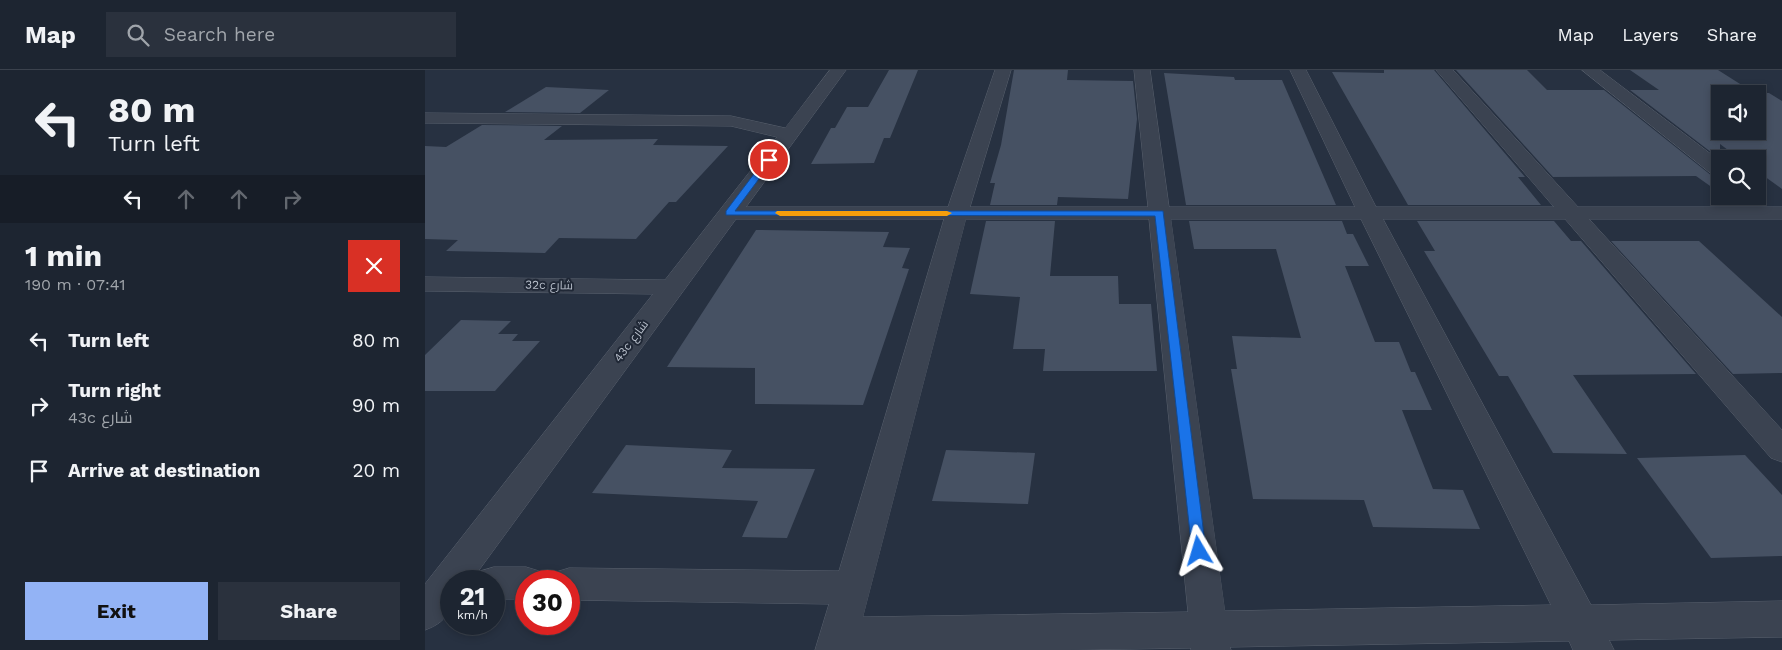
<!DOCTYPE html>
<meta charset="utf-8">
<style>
body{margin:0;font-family:"Work Sans",Cairo,sans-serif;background:#2a313d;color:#f1f3f6;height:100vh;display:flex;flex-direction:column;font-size:19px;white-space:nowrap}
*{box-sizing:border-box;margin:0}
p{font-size:16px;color:#a0a5ab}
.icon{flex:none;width:28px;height:28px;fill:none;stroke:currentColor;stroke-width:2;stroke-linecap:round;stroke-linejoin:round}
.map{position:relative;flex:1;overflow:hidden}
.sheet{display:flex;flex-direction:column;background:#1d2531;width:425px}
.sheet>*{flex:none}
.top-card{background:#1d2531;color:#f1f3f6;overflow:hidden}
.fabs{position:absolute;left:1286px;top:15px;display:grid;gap:10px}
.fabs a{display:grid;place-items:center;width:55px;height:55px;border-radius:0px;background:#1d2531;box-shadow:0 2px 8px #0003,0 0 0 1px #3b424d;font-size:25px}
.speed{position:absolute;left:15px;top:500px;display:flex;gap:10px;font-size:25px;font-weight:700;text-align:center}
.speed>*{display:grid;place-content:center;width:65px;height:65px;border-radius:50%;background:#1d2531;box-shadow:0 2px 8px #0003,0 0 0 1px #3b424d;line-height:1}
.speed small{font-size:12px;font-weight:400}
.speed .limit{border:8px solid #d22;background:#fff;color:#111}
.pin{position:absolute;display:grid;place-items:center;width:42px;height:42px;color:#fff;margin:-21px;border:2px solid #fff;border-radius:50%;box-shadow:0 1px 5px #0007}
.me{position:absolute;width:55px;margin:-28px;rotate:353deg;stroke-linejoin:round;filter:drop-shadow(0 0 4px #0008)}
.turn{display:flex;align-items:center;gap:18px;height:105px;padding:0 25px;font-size:22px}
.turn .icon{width:65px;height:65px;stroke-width:2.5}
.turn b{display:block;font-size:35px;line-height:42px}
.lanes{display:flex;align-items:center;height:48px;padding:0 25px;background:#0003;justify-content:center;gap:25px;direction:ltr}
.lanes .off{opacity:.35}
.round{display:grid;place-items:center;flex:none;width:52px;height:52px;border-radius:0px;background:#2a313d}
.overview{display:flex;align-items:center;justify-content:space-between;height:85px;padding:0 25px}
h1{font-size:30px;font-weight:700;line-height:38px}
.primary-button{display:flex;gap:10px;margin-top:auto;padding:10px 25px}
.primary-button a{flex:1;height:58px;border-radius:0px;background:#93b3f5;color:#111;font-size:20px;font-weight:700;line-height:58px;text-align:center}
.primary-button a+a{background:#2a313d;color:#f1f3f6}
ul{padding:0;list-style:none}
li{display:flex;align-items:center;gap:15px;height:65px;padding:0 25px}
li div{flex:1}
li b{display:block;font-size:19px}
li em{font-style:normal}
header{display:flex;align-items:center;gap:30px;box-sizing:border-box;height:70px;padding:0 25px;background:#1d2531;border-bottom:1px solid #3b424d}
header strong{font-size:24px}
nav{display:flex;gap:28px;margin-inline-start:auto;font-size:18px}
.search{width:350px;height:45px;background:#2a313d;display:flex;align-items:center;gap:12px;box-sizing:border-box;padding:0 18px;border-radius:0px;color:#a0a5ab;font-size:19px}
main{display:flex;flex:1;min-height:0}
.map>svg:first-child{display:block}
</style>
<header>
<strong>Map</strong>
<div class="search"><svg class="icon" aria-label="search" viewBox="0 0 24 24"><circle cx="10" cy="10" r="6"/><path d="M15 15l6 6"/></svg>Search here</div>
<nav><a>Map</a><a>Layers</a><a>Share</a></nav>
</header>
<main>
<section class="sheet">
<div class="top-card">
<div class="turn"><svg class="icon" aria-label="left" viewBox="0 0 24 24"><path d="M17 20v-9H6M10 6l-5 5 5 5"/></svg><div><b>80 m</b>Turn left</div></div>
<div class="lanes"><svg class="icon" aria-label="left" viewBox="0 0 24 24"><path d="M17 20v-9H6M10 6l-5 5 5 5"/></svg><svg class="icon off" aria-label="ahead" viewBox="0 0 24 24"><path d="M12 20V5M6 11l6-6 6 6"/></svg><svg class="icon off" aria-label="ahead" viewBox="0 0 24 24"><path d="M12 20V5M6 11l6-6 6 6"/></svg><svg class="icon off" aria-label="right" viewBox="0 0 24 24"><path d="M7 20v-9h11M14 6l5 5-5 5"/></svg></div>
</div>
<div class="overview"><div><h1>1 min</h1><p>190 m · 07:41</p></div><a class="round" style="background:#d93025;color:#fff"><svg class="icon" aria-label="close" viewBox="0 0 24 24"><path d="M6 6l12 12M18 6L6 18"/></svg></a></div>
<ul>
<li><svg class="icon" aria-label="left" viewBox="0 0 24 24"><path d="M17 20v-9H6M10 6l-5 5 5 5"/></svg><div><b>Turn left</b></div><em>80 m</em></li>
<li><svg class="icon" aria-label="right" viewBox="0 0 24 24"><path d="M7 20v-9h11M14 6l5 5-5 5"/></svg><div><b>Turn right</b><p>43c شارع</p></div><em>90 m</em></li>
<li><svg class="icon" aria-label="arrive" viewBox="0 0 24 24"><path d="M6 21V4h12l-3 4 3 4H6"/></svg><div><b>Arrive at destination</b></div><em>20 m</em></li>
</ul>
<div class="primary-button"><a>Exit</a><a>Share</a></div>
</section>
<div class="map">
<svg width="1357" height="580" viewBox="0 0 1357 580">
<rect width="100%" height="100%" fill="#273141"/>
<g fill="#465163" fill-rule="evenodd">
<path d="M464,0H493L465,68H459L449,93L386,94L406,58H410L422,37H443Z"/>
<path d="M589,0H643L642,10L708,11L712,49L703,129L633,127L632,135H565L570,113H565L576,75Z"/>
<path d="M959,0H1009L1100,107H1093L1116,135H983L907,2L959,3Z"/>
<path d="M1031,0H1102L1122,20H1179L1287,106L1295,109V123L1271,106L1128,107Z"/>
<path d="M1205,0H1293L1323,19L1334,23H1344L1357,31V119L1332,101V89H1315L1295,74V89L1205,20H1234ZM1295,24H1332V61H1295Z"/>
<path d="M739,3L809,7L810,10H857L911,135H761Z"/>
<path d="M121,17L184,20L155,43L80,42Z"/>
<path d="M57,55L137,56L119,70L233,69L228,75L303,76L251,132H244L211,169L134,168L120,183L21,181L33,170L0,169V76L21,77Z"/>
<path d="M561,151H630L625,206H693L694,234H726L732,301H618L620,279H588L595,227L545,224Z"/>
<path d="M764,151H917L922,164H928L944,196H920L950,272H974L986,302H990L1007,340H977L1008,419L1038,420L1055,459L948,457L939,430L828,429L806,299H812L807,266L876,268L851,179H769Z"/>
<path d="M992,151H1129L1146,171H1156L1271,304L1148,305L1202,384L1128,383L1083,306H1074L999,181H1010Z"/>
<path d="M331,160L464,162L458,177L485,178L477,198L484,199L438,335L330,334V298L242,297Z"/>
<path d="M1186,171H1274L1357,247V303L1308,304Z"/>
<path d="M36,250L86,251L73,264H93L87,271H115L70,321H0V285Z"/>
<path d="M201,375L307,380L297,398L390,399L362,468L317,467L333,431L167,423Z"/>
<path d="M521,380L610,383L603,434L507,431Z"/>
<path d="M1320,385L1357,425V486L1286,488L1212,388Z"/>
</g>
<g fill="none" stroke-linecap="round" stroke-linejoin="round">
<g stroke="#59616e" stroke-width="1">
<g id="minor">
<path d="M405,0H421L321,137H523L570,0H586L545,137H723L709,0H725L744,137H930L865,0H881L951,137H1129L1011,0H1028L1153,137H1357V149H1164L1357,360V392L1346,388L1140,149H958L1166,535L1357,531V567L1184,570L1189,580H1148L1144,571L805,577L806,580H766V578L646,580H390L404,534L144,530V511H127L131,502L144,498L414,501L519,149H311L46,511H26C26,537 27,550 0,560V514L228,224L0,221V207L240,210L352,67L306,56L0,53V43L306,46L360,58ZM541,149H724L763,542L438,547ZM746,149H936L1126,535L800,541Z"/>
<path d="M1157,0H1175L1295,91V107L1288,105Z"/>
<path d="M69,497H101L114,501L119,511H101V529H69V511H51L56,501Z"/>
</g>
</g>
<use href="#minor" fill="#3b4351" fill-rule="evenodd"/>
</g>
<path fill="#1a73e8" stroke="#114b97" d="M341,88L348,90L310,141H738L781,481L779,485L774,487L769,485L767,481L730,146L301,145V141Z"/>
<path fill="#f59e0b" d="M352,141H522L527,143L522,146H355L350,143Z"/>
<g text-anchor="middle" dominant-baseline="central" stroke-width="4" stroke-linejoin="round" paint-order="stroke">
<g font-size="12" fill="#b8bfcb" stroke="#202836">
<text transform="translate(124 215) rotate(1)">32c شارع</text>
<text transform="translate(206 271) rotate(-53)">43c شارع</text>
</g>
</g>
</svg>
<div class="fabs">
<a><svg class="icon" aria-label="sound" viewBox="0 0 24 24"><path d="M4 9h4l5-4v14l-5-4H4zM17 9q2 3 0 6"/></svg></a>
<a><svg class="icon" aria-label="search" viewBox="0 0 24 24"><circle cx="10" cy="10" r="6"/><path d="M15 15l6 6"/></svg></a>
</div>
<div class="speed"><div>21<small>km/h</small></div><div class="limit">30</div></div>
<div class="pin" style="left:344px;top:90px;background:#d93025"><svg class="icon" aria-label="arrive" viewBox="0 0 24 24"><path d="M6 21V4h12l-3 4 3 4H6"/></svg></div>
<svg class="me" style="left:774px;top:481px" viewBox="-20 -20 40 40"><path d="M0-17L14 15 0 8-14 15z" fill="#1a73e8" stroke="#fff" stroke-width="4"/></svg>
</div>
</main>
